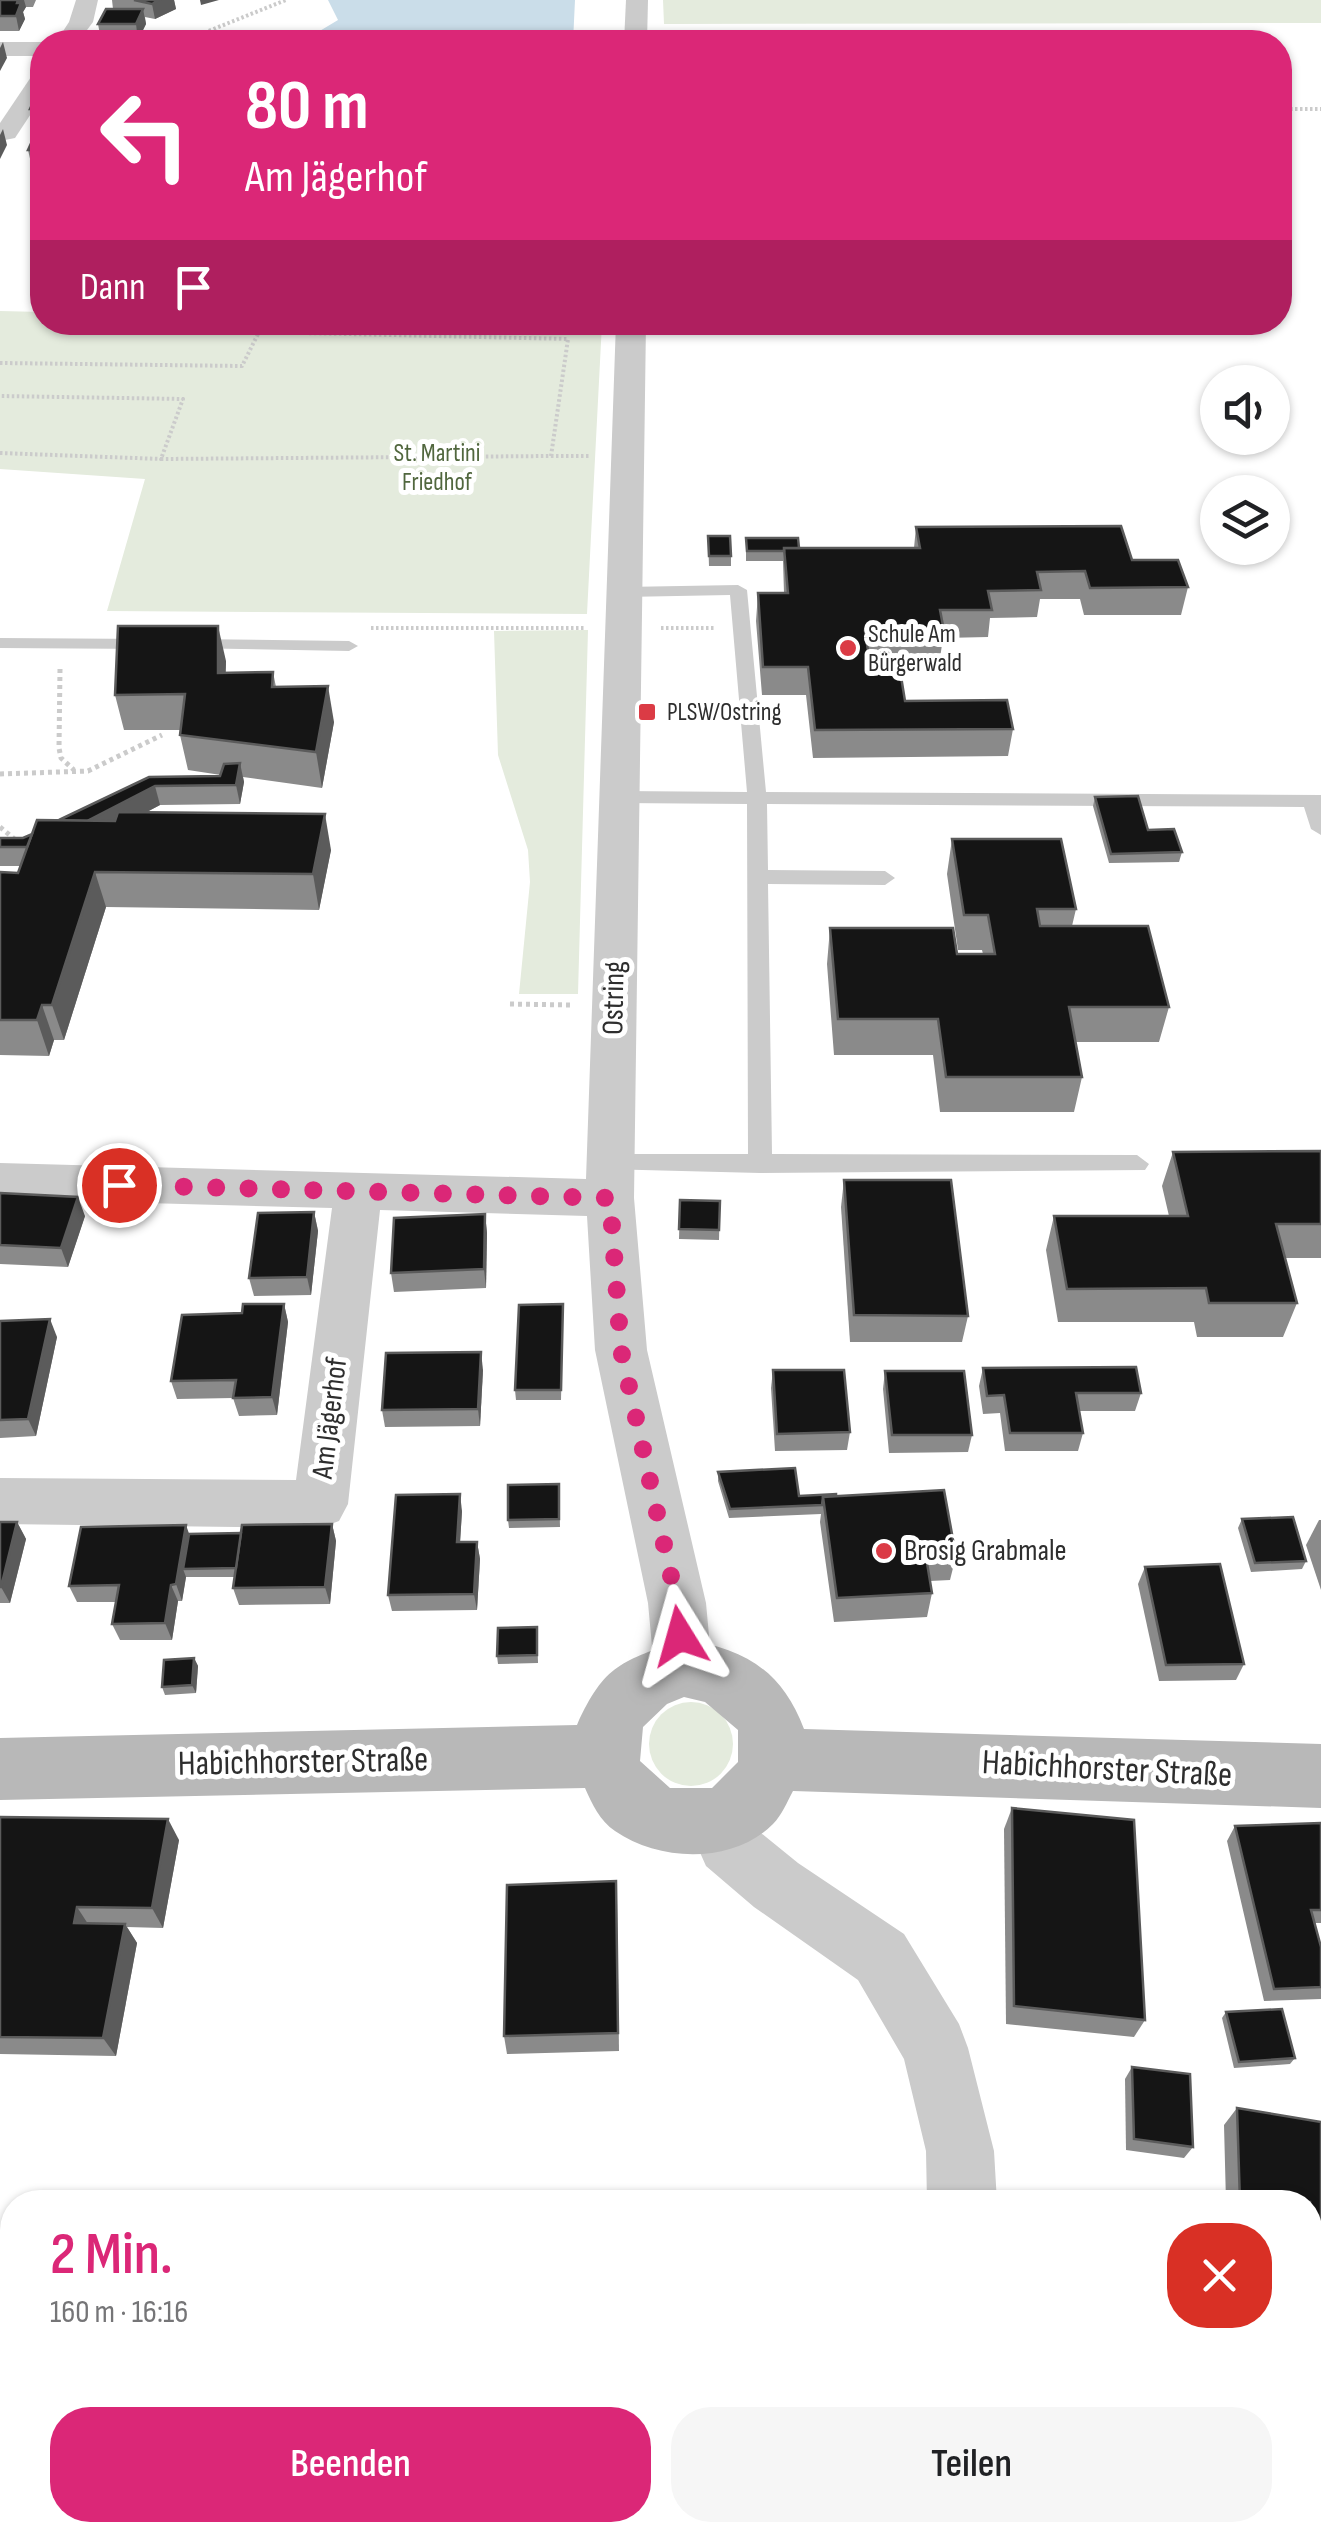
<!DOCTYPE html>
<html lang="de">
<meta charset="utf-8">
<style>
body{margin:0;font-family:"Sofia Sans Condensed",sans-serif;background:#f6f6f6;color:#202124;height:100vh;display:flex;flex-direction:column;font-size:38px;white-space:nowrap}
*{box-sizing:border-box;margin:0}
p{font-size:32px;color:#757577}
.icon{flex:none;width:55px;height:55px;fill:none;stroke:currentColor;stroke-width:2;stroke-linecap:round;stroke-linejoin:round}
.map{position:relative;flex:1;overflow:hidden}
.details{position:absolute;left:0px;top:2190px;width:1322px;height:352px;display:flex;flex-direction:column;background:#fff;border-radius:40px 40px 0 0;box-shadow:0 2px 8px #0004}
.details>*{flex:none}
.guide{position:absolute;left:30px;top:30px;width:1262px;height:305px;border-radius:40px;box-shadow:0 2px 8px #0004;background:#db2777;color:#fff;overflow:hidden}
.controls{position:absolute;left:1200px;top:365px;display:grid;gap:20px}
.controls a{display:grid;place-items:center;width:90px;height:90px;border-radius:50%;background:#fff;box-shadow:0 2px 8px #0004;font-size:50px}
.pin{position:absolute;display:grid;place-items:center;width:85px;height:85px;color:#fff;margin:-42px;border:5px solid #fff;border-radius:50%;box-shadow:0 2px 10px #0007}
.me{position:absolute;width:110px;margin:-55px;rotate:352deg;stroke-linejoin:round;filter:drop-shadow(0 0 8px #0008)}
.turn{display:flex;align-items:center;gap:35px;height:210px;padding:0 50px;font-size:45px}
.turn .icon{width:130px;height:130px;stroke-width:2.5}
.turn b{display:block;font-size:70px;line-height:85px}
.then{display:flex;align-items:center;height:95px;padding:0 50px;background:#0003;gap:20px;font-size:38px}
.round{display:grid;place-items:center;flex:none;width:105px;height:105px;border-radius:40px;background:#f6f6f6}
.summary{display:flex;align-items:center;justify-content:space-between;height:170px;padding:0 50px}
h1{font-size:60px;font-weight:600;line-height:75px;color:#db2777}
.primary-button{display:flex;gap:20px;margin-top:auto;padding:20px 50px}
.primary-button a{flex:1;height:115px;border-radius:40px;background:#db2777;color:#fff;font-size:40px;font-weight:600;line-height:115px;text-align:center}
.primary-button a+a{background:#f6f6f6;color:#202124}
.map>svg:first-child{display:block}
</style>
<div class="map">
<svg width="1321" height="2542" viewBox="0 0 1321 2542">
<rect width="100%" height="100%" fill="#fff"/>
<g fill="#e4ebdd">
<path d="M663,0H1321V23L664,24Z"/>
<path d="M0,311L42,312V322L602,323L587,614L107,611L145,479L0,469Z"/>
<path d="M588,630L578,994H519L530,882L528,850L498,755L494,631Z"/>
<circle cx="691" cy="1744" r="42"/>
</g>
<path fill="#cadde9" d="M328,0H575L573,42H312L318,32L338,20Z"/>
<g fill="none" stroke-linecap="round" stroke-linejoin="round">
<path stroke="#cadde9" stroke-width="18" d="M0,2409L12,2398"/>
<g stroke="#cbcbcb" stroke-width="4" stroke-dasharray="2.5 2.5" stroke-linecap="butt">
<path d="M181,42L286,0"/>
<path d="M1280,109H1321"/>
<path d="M0,363L242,366L259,332L568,339L551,456L161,459L183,399L0,396"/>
<path d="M0,453L161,459"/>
<path d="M551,456H590"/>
<path d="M371,628H584"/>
<path d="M661,628H714"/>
</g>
<g stroke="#cbcbcb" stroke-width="5" stroke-dasharray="4 4" stroke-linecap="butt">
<path d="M60,669L59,748L61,758L74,770"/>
<path d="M0,774L88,771L162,735"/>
<path d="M0,827L18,842"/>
<path d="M510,1004L573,1005"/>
</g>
<path stroke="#cbcbcb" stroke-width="9" stroke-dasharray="6 6" stroke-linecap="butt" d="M0,2480L12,2471"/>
<g fill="#cbcbcb" fill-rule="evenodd">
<path d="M738,585L747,590L766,792L1321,795V835L1311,829L1304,807L767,804L768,870L885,871L895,878L885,885L768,884L772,1154L1137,1155L1149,1164L1145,1170L760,1173L603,1169L599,1163L603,1157L611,1154H748L747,804L619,803L609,797L619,791L747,792L730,595L624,597L615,592L624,587Z"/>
<path d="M0,638L150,639L159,644L150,649L0,648Z"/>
<path d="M190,639L349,641L358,646L349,651L184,648L181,644Z"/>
</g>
<g fill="#cbcbcb" fill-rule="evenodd">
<path d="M76,0H98L93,22L78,42H56L69,22Z"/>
<path d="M626,0H648L647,42H624Z"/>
<path d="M0,42H45L42,56H0Z"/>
<path d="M42,72V97L15,138L0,141V123L33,74Z"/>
<path d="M616,322H646L634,1198L647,1350L706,1603L712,1668L704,1687L683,1695L662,1687L654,1668L648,1603L595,1350L587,1216L380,1210L348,1504L339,1521L320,1528L0,1524V1478L296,1480L332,1208L0,1199V1163L586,1179Z"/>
<path d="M717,1791L739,1800L750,1824L798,1863L904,1934L959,2024L968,2048L994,2151L997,2202H927L926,2151L904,2059L858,1980L754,1907L706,1866L686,1821L695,1800Z"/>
<rect x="931" y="2530" width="78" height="12"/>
</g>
<path fill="#b8b8b8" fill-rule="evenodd" d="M683,1639C744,1649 781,1669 804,1729L1321,1744V1808L793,1791C787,1802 782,1815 773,1824C733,1864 660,1862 615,1831C600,1821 592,1804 585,1788L0,1800V1738L577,1725C605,1663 622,1662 683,1639ZM684,1697L705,1702L738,1730V1762L712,1788H670L640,1761L643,1727L667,1704Z"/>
</g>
<g fill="#8a8a8a">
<path d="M0,0H36L33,7H26L23,12L25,19L19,31H0Z"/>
<path d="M112,0H174L176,9L155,19L145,17L146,24L138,40H101L98,24L113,9Z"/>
<path d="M42,92V125H34L30,109Z"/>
<path d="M42,137V167H32L28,150Z"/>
<path d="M916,527L1132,560L1188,587L1181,615H1084L1080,599H1040L1037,617L990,618L988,637L943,638L940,658L869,659L870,664L905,701L1013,729L1008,756L813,758L806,695H762L756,621L758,593H784L783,561H746V538L799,548H914Z"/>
<path d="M708,536L731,556V566H709Z"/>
<path d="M226,661L225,673L273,672L276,687L334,722L322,788L243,777L244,782L240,804L160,805L147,812L331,850L319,910L106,907L64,1040H54L49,1056L0,1055V872L18,873L20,866H0V838H23L149,777L220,776L221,775L188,770L180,735L181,730H124L115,695Z"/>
<path d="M1095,797L1182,852L1179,862L1109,863L1093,806Z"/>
<path d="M952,839L1076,909L1072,926L1169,1007L1159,1042H1076L1082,1077L1074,1112H940L933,1055H834L827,964L830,928L957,954H983L982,950H958L947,874Z"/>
<path d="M1321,1151V1258H1285L1297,1303L1283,1337H1197L1194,1322H1058L1046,1250L1054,1216H1169L1162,1186L1173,1152Z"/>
<path d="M844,1180L968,1316L962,1342H850L841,1207Z"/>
<path d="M0,1193L85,1216L68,1267L0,1264Z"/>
<path d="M680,1200L720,1201L719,1240L679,1239Z"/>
<path d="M314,1212L318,1231L311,1295L254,1296L249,1278Z"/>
<path d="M485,1214L487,1233L486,1288L394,1292L391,1273Z"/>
<path d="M284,1304L288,1322L277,1415L239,1416L233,1398L177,1399L171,1381L242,1313Z"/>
<path d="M563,1313L561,1400H516L515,1390Z"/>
<path d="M0,1321L57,1337L36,1436L0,1438Z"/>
<path d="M983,1368L1141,1393L1135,1411H1079L1083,1433L1078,1451H1005L1000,1413L983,1414L979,1386Z"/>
<path d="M483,1370L480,1426L385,1427L382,1410Z"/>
<path d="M773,1370L850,1432L847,1450L775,1451L771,1388Z"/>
<path d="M885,1371L972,1435L968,1452L889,1453L883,1389Z"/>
<path d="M718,1472L799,1496H836L956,1556L950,1580L930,1581L932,1593L927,1617L834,1622L820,1522L821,1514L729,1518L718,1481Z"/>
<path d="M559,1484L560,1527L509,1528L508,1520Z"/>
<path d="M462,1511L460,1542H477L480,1559L477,1610L392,1611L388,1595Z"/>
<path d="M1242,1519L1306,1561L1302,1569L1251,1572L1238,1528Z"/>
<path d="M1319,1520H1321V1590L1306,1545Z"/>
<path d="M0,1522H17L26,1539L10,1603H0Z"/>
<path d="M332,1524L336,1541L330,1604L239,1605L233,1588L235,1577H186L182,1601H178L172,1640H120L112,1624L116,1602H77L69,1586L189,1534L241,1533Z"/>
<path d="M1145,1567L1244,1664L1236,1680L1159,1681L1138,1584Z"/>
<path d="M537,1627L538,1663L498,1664L497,1656Z"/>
<path d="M194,1658L198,1666L196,1693L165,1695L162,1687Z"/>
<path d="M1012,1808L1145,2020L1134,2037L1006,2024L1004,1829Z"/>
<path d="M0,1817L179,1840L163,1928L127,1927L137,1943L116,2056L0,2054Z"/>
<path d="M1321,1823V1923H1315L1321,1947V1999L1264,2001L1227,1841L1235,1826Z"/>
<path d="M617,1902L619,2051L507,2054L504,2036Z"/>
<path d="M1226,2012L1295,2058L1290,2064L1234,2068L1222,2018Z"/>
<path d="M1132,2067L1193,2147L1184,2158L1126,2150L1125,2079Z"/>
<path d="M1237,2108L1321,2122V2267L1310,2266V2202H1226L1224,2125Z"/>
</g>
<g fill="#5b5b5b">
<path d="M18,0H24L26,7L23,12L25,19L19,31L16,16Z"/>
<path d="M159,0H174L176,9L155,19L152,4Z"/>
<path d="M200,0H219L201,5Z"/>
<path d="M143,9L146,24L138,40L136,24Z"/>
<path d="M3,42L7,58L0,71V48Z"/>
<path d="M3,129L7,145L0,159V135Z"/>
<path d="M218,626L226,661L225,708L218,673Z"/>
<path d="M328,686L334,722L322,788L316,752Z"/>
<path d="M240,763L244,782L240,804L236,785Z"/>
<path d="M155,786L160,805L62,856L56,836Z"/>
<path d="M325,814L331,850L319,910L313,874Z"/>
<path d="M95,872L106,907L64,1040L52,1005Z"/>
<path d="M42,1005L54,1040L49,1056L37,1020Z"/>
<path d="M78,1197L85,1216L68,1267L61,1248Z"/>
<path d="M314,1212L318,1231L311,1295L307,1277Z"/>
<path d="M485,1214L487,1233L486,1288L484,1269Z"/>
<path d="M284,1304L288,1322L277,1415L272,1397Z"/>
<path d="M50,1319L57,1337L36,1436L28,1419Z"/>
<path d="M481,1352L483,1370L480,1426L478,1409Z"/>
<path d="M460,1494L462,1511L459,1559L457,1542Z"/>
<path d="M17,1522L26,1539L10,1603L1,1587Z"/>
<path d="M332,1524L336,1541L330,1604L325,1587Z"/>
<path d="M186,1525L192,1542L183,1569L186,1577L182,1601L176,1584Z"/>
<path d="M477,1542L480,1559L477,1610L474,1594Z"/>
<path d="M171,1585L178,1601L172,1640L165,1623Z"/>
<path d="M194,1658L198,1666L196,1693L192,1685Z"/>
<path d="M168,1819L179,1840L163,1928L152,1908Z"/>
<path d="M77,1907L90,1927L74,1923Z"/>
<path d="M125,1924L137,1943L116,2056L103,2038Z"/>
</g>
<g fill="#151515" stroke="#5b5b5b" stroke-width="2.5">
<path d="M0,0H18L17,3H21L16,16H0Z"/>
<path d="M134,0H159L152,4Z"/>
<path d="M106,9H143L136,24H98Z"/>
<path d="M38,92H42V109H30Z"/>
<path d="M34,137H42V150H28Z"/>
<path d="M1121,526L1132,560H1178L1188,587L1090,588L1085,571L1037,572L1041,590L988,591L992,610H940L944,631H865L870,664H899L905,701L1007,700L1013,729L815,730L808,667H763L758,593H788L784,548H920L916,527Z"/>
<path d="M708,536H730L731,556H709Z"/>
<path d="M746,538H798L799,548H784V551H747Z"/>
<path d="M118,626H218V673L273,672L272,687L328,686L316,752L180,735L185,694L115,695Z"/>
<path d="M240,763L236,785L155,786L87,821L59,820L149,777L220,776L224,764Z"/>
<path d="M1138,796L1148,830L1174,829L1182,852L1111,854L1095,797Z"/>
<path d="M118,812L325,814L313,874L95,872L52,1005H42L37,1020H0V872L18,873L37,820L115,821Z"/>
<path d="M32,834L27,847H0V838H23Z"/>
<path d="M952,839H1061L1076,909H1037L1040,926H1148L1169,1007H1069L1082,1077H946L938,1019H838L830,928H953L957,954H995L988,915H964Z"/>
<path d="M1321,1151V1224H1276L1297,1303H1209L1206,1288L1067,1289L1054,1216H1188L1173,1152Z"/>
<path d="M844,1180H951L968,1316L854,1315Z"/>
<path d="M0,1193L78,1197L61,1248L0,1245Z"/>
<path d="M680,1200L720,1201L719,1230L679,1229Z"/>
<path d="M314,1212L307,1277L249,1278L258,1213Z"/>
<path d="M485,1214L484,1269L391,1273L394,1218Z"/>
<path d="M243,1304H284L272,1397L233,1398L236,1380L171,1381L182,1315L242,1313Z"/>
<path d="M563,1304L561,1390H515L519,1305Z"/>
<path d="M50,1319L28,1419L0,1420V1321Z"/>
<path d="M481,1352L478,1409L382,1410L386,1353Z"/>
<path d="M1136,1367L1141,1393H1076L1083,1433H1010L1004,1395L987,1396L983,1368Z"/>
<path d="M773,1370H844L850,1432L777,1434Z"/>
<path d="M885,1371H964L972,1435H892Z"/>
<path d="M795,1468L799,1496L836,1494V1496L823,1497L822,1505L730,1509L718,1472Z"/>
<path d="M559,1484V1519L508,1520V1485Z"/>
<path d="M944,1490L956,1556L926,1557L932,1593L837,1598L823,1497Z"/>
<path d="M460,1494L457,1542H477L474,1594L388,1595L396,1495Z"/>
<path d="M1293,1517L1306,1561L1255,1563L1242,1519Z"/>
<path d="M0,1522H17L1,1587H0Z"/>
<path d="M332,1524L325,1587L233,1588L242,1525Z"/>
<path d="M186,1525L176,1584L171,1585L165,1623L112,1624L119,1585L69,1586L81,1527Z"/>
<path d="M241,1533L236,1568L183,1569L189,1534Z"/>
<path d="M1220,1564L1244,1664L1166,1665L1145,1567Z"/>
<path d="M537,1627V1655L497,1656L498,1628Z"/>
<path d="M194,1658L192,1685L162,1687L164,1660Z"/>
<path d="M1012,1808L1134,1820L1145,2020L1014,2006Z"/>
<path d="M0,1817L168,1819L152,1908L77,1907L74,1923L125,1924L103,2038L0,2037Z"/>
<path d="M1321,1823V1910H1311L1321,1947V1987L1274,1989L1235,1826Z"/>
<path d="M616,1881L618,2033L504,2036L507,1885Z"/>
<path d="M1282,2009L1295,2058L1239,2062L1226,2012Z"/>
<path d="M1132,2067L1190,2074L1193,2147L1134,2139Z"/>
<path d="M1237,2108L1321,2122V2251L1310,2249V2202H1240Z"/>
<path d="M482,2530H588L587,2542H480Z"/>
<path d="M589,2530H637L636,2542H588Z"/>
<path d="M688,2530H852L851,2542H687Z"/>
</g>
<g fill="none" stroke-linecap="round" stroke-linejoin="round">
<path stroke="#db2777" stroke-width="18" stroke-dasharray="0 32.4" d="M119,1185L610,1198L621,1350L677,1603L680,1636"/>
</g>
<g fill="#db3b45" stroke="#fff" stroke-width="4">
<circle cx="848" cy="648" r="10"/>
<rect x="637" y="702" width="20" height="20" rx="5"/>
<circle cx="884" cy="1551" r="10"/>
</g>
<g text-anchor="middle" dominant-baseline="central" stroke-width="10" stroke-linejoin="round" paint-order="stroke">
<g font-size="25" fill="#51673e" stroke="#fff">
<text x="437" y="453">St. Martini<tspan x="437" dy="29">Friedhof</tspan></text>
</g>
<g font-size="25" fill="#2e2e2e" stroke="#fff" text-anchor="start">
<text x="868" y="634">Schule Am<tspan x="868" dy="29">Bürgerwald</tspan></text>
<text x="667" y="712">PLSW/Ostring</text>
</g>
<g font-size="30" fill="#2e2e2e" stroke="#fff">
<text transform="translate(614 998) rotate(-89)">Ostring</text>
<text transform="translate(330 1418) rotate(-83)">Am Jägerhof</text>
</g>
<g font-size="30" fill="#2e2e2e" stroke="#fff" text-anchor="start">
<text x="904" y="1551">Brosig Grabmale</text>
</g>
<g font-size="35" fill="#2e2e2e" stroke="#fff">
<text transform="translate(303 1762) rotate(-1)">Habichhorster Straße</text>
<text transform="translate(1107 1769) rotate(3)">Habichhorster Straße</text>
</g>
</g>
</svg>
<div class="controls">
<a><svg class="icon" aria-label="sound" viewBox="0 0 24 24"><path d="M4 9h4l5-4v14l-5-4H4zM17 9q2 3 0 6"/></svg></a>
<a><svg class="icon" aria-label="layers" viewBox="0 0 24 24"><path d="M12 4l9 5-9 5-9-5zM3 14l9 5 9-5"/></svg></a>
</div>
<div class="pin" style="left:119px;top:1185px;background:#d93025"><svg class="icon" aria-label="arrive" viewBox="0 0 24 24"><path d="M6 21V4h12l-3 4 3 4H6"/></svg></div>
<svg class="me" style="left:680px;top:1636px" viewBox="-20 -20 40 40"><path d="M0-17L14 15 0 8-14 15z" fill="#db2777" stroke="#fff" stroke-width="4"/></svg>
<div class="guide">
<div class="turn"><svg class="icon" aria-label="left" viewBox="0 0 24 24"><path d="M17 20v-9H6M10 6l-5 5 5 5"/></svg><div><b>80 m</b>Am Jägerhof</div></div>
<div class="then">Dann<svg class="icon" aria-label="arrive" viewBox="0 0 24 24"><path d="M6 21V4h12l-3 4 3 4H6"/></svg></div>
</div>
<section class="details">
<div class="summary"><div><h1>2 Min.</h1><p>160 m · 16:16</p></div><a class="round" style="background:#d93025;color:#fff"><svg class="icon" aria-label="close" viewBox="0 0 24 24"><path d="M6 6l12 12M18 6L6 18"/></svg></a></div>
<div class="primary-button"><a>Beenden</a><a>Teilen</a></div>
</section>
</div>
